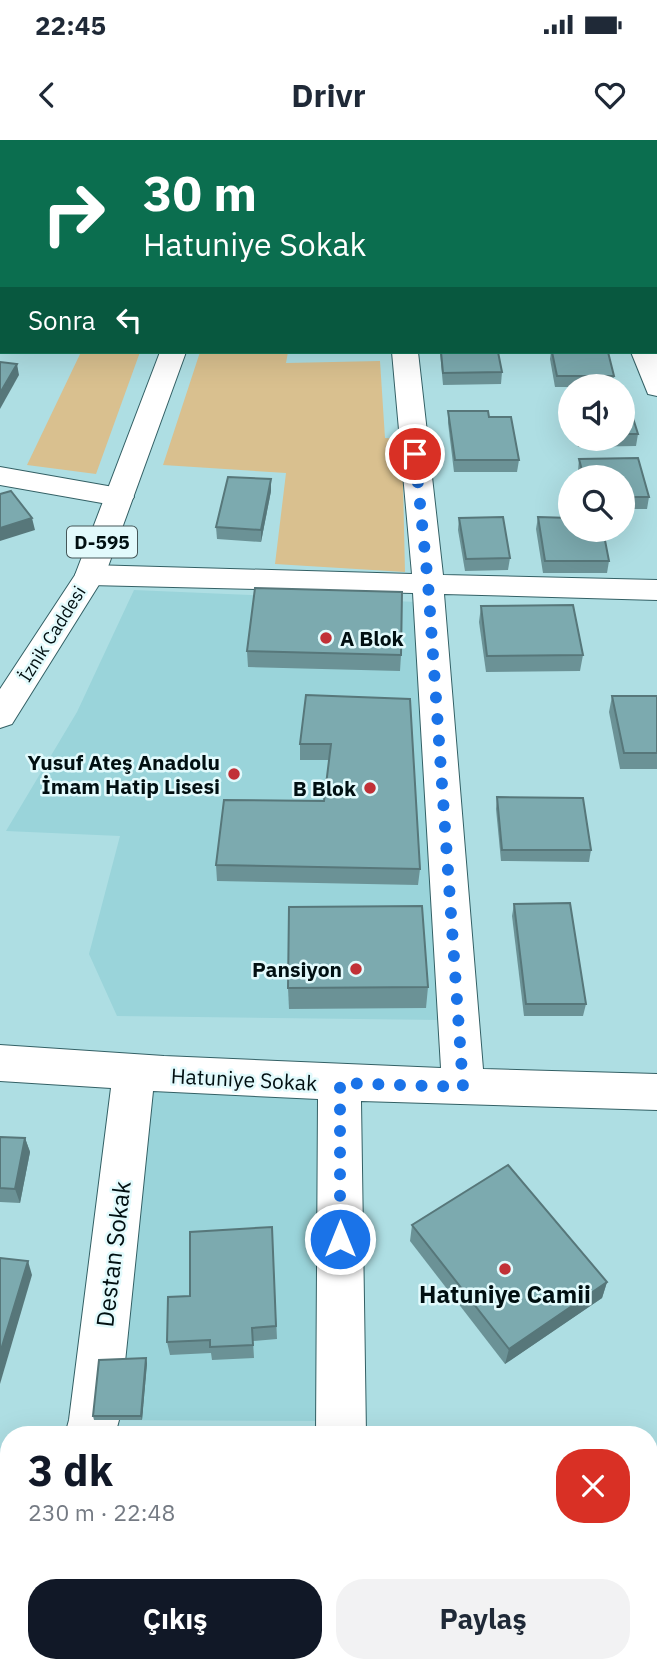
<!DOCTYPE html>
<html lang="tr">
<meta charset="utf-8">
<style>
body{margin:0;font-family:"IBM Plex Sans",sans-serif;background:#f2f2f3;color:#1f2937;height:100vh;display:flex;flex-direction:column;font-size:26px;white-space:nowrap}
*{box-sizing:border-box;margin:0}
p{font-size:23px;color:#747a83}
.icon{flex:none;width:38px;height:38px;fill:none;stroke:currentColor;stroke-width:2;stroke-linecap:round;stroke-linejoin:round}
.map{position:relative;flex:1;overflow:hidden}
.side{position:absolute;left:0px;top:1286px;width:658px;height:247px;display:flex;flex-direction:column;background:#fff;border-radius:28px 28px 0 0;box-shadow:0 7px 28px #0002}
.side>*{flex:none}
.banner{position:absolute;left:0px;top:0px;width:658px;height:214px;box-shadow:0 7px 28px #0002;background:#0b6e4f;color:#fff;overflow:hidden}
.buttons{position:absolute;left:558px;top:234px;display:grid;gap:14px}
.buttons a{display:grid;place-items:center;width:77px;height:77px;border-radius:50%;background:#fff;box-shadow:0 7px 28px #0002;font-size:35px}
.pin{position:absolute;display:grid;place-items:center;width:60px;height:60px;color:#fff;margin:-30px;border:4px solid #fff;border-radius:50%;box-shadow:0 2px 7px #0007}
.me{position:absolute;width:77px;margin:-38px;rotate:0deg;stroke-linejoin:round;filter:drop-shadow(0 0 5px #0008)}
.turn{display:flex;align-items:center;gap:24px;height:147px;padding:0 28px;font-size:32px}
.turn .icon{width:91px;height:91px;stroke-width:2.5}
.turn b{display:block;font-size:49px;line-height:60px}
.then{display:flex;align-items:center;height:66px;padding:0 28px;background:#0003;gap:14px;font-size:26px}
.round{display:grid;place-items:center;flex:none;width:74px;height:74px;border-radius:28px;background:#f2f2f3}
.summary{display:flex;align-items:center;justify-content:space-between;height:119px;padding:0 28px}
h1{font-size:42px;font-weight:800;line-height:52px;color:#111827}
.cta{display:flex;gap:14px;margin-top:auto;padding:14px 28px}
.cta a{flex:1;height:80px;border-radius:28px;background:#111827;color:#fff;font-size:28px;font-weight:800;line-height:80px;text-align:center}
.cta a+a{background:#f2f2f3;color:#1f2937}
.status{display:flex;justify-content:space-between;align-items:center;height:49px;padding:0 35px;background:#fff;direction:ltr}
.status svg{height:19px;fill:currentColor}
header{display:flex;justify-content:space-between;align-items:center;height:91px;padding:0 28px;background:#fff;font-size:32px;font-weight:800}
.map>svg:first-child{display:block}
</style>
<div class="status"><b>22:45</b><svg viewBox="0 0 49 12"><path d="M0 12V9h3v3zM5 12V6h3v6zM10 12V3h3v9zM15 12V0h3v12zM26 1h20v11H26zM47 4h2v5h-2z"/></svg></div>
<header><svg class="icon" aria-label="back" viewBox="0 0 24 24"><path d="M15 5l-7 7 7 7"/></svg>Drivr<svg class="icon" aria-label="heart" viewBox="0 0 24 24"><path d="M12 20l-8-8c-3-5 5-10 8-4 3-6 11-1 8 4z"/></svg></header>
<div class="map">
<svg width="657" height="1532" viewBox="0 0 657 1532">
<rect width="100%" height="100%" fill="#aedee3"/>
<g fill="#9ad4da">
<path d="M134,450L417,462L442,880L117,876L89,814L120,696L6,691L77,572Z"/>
<path d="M134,933L339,943L340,1281L94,1280Z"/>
</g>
<g fill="#d9c08f">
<path d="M81,212H140L96,334L27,325Z"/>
<path d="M200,212H288L286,223L380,221L385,298L402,299L405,432L275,424L286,333L163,325Z"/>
</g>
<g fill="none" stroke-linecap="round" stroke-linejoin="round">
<g stroke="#336065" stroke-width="2">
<g id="minor">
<path d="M14,0H34L35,2H14Z"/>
<path d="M426,0H446L447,2H426Z"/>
<rect x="0" y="33" width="2" height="14"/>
<path d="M392,212H418L443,435L657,440V460L444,454L483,929L657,934V970L361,961L366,1295H316L318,959L153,951L119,1280L115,1295H65L69,1280L111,948L0,941V905L164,916L441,928L413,453L90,445L79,442L75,435L79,428L90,425L412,434Z"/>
<path d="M631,212H657V256L648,254Z"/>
<path d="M0,327L119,348L129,351L134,357L129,363L119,366L0,345Z"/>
<path d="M9,1501V1524H49L46,1532H0V1507Z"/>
<rect x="325" y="1524" width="56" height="8"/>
</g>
</g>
<g stroke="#336065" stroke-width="2">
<g id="secondary">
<rect x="656" y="65" width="1" height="14"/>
<rect x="656" y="98" width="1" height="14"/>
<rect x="0" y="100" width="2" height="14"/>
<rect x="0" y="128" width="2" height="14"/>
</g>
</g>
<g stroke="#336065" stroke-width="2">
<g id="primary">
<path d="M232,0H252L253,2H231Z"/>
<path d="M160,212H186L105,435L12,584L0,588V549L75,435Z"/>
</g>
</g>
<use href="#minor" fill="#fff" fill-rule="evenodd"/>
<use href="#secondary" fill="#fff" fill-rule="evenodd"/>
<use href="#primary" fill="#fff" fill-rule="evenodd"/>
</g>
<g fill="#6b9296">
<rect x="0" y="48" width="2" height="42"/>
<rect x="0" y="143" width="2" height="46"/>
<path d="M440,212H498L502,232L501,244L443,245Z"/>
<path d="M551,212H608L614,236L612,247H555L550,219Z"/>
<path d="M623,259L638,294L636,306L578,307L576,299H623Z"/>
<path d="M448,271L489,277L519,320L517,332H454L448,283Z"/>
<path d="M638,318L649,357L647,369H623V338H579L578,331L579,319Z"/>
<path d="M271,351L261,402L217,399L216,387Z"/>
<path d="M538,377L609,421L607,433H543L536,389Z"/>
<path d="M459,378L510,418L508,430L465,431L458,390Z"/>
<path d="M481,466L583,515L580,531L486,532L479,482Z"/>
<path d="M247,511L401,515L400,531L248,527Z"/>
<path d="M306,555L420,729L418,745L217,741L216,725L324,661L329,620H300V604Z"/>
<path d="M612,556H657V629H620L609,572Z"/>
<path d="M497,657L591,710L589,722L501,721L496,669Z"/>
<path d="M514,764L586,864L583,876H524L512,776Z"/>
<path d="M428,847L426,868L289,869L288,848Z"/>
<path d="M0,997L25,998L30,1012L20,1063L0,1062Z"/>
<path d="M412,1085L607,1142L602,1158L505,1224L410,1101Z"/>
<path d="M272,1087L277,1199L253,1201L254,1218L212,1220L211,1213L170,1215L167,1202L190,1156Z"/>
<path d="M147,1223L142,1280H94L93,1276Z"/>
</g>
<g fill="#57777a">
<path d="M17,224L19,235L0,269V253Z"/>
<path d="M271,339V351L261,402V390Z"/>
<path d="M32,378L35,390L0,401V388Z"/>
<path d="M25,998L30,1012L20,1063L15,1049Z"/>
<path d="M28,1121L32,1135L0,1244V1213Z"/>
<path d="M607,1142L602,1158L505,1224L509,1209Z"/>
<path d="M146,1218L147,1223L142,1280L141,1276Z"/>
</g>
<g fill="#7caaaf" stroke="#57777a" stroke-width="2">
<path d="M69,0H91L90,2H68Z"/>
<path d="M143,0H192L191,2L143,1Z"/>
<path d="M426,0V2L400,1Z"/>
<path d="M477,0H515L516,2H478Z"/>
<rect x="0" y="48" width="2" height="31"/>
<rect x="0" y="143" width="2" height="35"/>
<path d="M441,212H498L502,232L443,233Z"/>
<path d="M552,212H608L614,236H557Z"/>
<path d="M0,222L17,224L0,253Z"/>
<path d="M623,259H627L638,294H623Z"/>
<path d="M448,271H488L489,277H511L519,320H455Z"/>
<path d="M638,318L649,357H623V338H584L579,319Z"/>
<path d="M228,337L271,339L261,390L216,387Z"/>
<path d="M11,351L32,378L0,388V354Z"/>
<path d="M503,377L510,418L466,419L459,378Z"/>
<path d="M538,377L570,378V390H603L609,421H545Z"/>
<path d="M255,448L402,452L401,515L247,511Z"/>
<path d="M573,465L583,515L487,516L481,466Z"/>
<path d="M306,555L410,559L420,729L216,725L224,660L324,661L331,604H300Z"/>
<path d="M612,556H657V613H624Z"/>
<path d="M497,657L583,658L591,710H502Z"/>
<path d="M570,763L586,864H526L514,764Z"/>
<path d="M422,766L428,847L288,848L289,767Z"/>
<path d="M0,997L25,998L15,1049L0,1048Z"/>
<path d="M508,1025L607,1142L509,1209L412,1085Z"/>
<path d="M272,1087L276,1186L252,1188L253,1205L210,1207V1200L167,1202L168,1157L190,1156V1092Z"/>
<path d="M0,1118L28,1121L0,1213Z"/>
<path d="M146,1218L141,1276H93L99,1220Z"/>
</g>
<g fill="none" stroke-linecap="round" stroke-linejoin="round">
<path stroke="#1a73e8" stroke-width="12" stroke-dasharray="0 21.6" d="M340,1099V943L463,947L428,443L415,314"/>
</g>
<g fill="#c13137" stroke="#e2fafc" stroke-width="2.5">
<circle cx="326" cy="498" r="7"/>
<circle cx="234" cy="634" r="7"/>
<circle cx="370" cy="648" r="7"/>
<circle cx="356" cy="829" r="7"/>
<circle cx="505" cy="1129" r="7"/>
</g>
<g text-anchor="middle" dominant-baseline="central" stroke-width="5" stroke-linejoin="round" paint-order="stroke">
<g font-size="18" fill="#010f11" stroke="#e2fafc">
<text transform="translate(52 494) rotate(-58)">İznik Caddesi</text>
</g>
<rect fill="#e2fafc" stroke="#445658" stroke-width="2" x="67" y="386.5" width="70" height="31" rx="5"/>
<g font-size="19" font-weight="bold" fill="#010f11">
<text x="102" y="402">D-595</text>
</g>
<g font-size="21" font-weight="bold" fill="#010f11" stroke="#e2fafc" text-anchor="end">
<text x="340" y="498" text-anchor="start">A Blok</text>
<text x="220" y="622">Yusuf Ateş Anadolu<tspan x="220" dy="24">İmam Hatip Lisesi</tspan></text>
<text x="356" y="648">B Blok</text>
<text x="342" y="829">Pansiyon</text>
</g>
<g font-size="21" fill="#010f11" stroke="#e2fafc">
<text transform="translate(244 939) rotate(3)">Hatuniye Sokak</text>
</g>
<g font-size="24" fill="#010f11" stroke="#e2fafc">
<text transform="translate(113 1114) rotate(-83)">Destan Sokak</text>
</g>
<g font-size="24" font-weight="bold" fill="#010f11" stroke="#e2fafc">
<text x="505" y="1154">Hatuniye Camii</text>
</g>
</g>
</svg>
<div class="buttons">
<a><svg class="icon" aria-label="sound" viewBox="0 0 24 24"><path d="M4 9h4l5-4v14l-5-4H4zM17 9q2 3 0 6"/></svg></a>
<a><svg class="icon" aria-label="search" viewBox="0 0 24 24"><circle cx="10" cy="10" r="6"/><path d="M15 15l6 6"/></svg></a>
</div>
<div class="pin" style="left:415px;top:314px;background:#d93025"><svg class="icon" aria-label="arrive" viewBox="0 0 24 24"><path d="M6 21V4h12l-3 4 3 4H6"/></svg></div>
<svg class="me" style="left:340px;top:1099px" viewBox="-20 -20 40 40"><circle r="17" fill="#1a73e8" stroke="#fff" stroke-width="3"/><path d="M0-11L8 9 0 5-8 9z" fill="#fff"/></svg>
<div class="banner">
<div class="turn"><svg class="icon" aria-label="right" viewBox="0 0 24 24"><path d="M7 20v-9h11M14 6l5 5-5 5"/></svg><div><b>30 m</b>Hatuniye Sokak</div></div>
<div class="then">Sonra<svg class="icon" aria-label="left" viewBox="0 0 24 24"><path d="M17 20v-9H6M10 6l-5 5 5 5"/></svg></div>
</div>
<section class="side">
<div class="summary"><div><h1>3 dk</h1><p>230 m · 22:48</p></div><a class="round" style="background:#d93025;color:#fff"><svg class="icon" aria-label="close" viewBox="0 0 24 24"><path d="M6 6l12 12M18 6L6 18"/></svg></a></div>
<div class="cta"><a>Çıkış</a><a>Paylaş</a></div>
</section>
</div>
